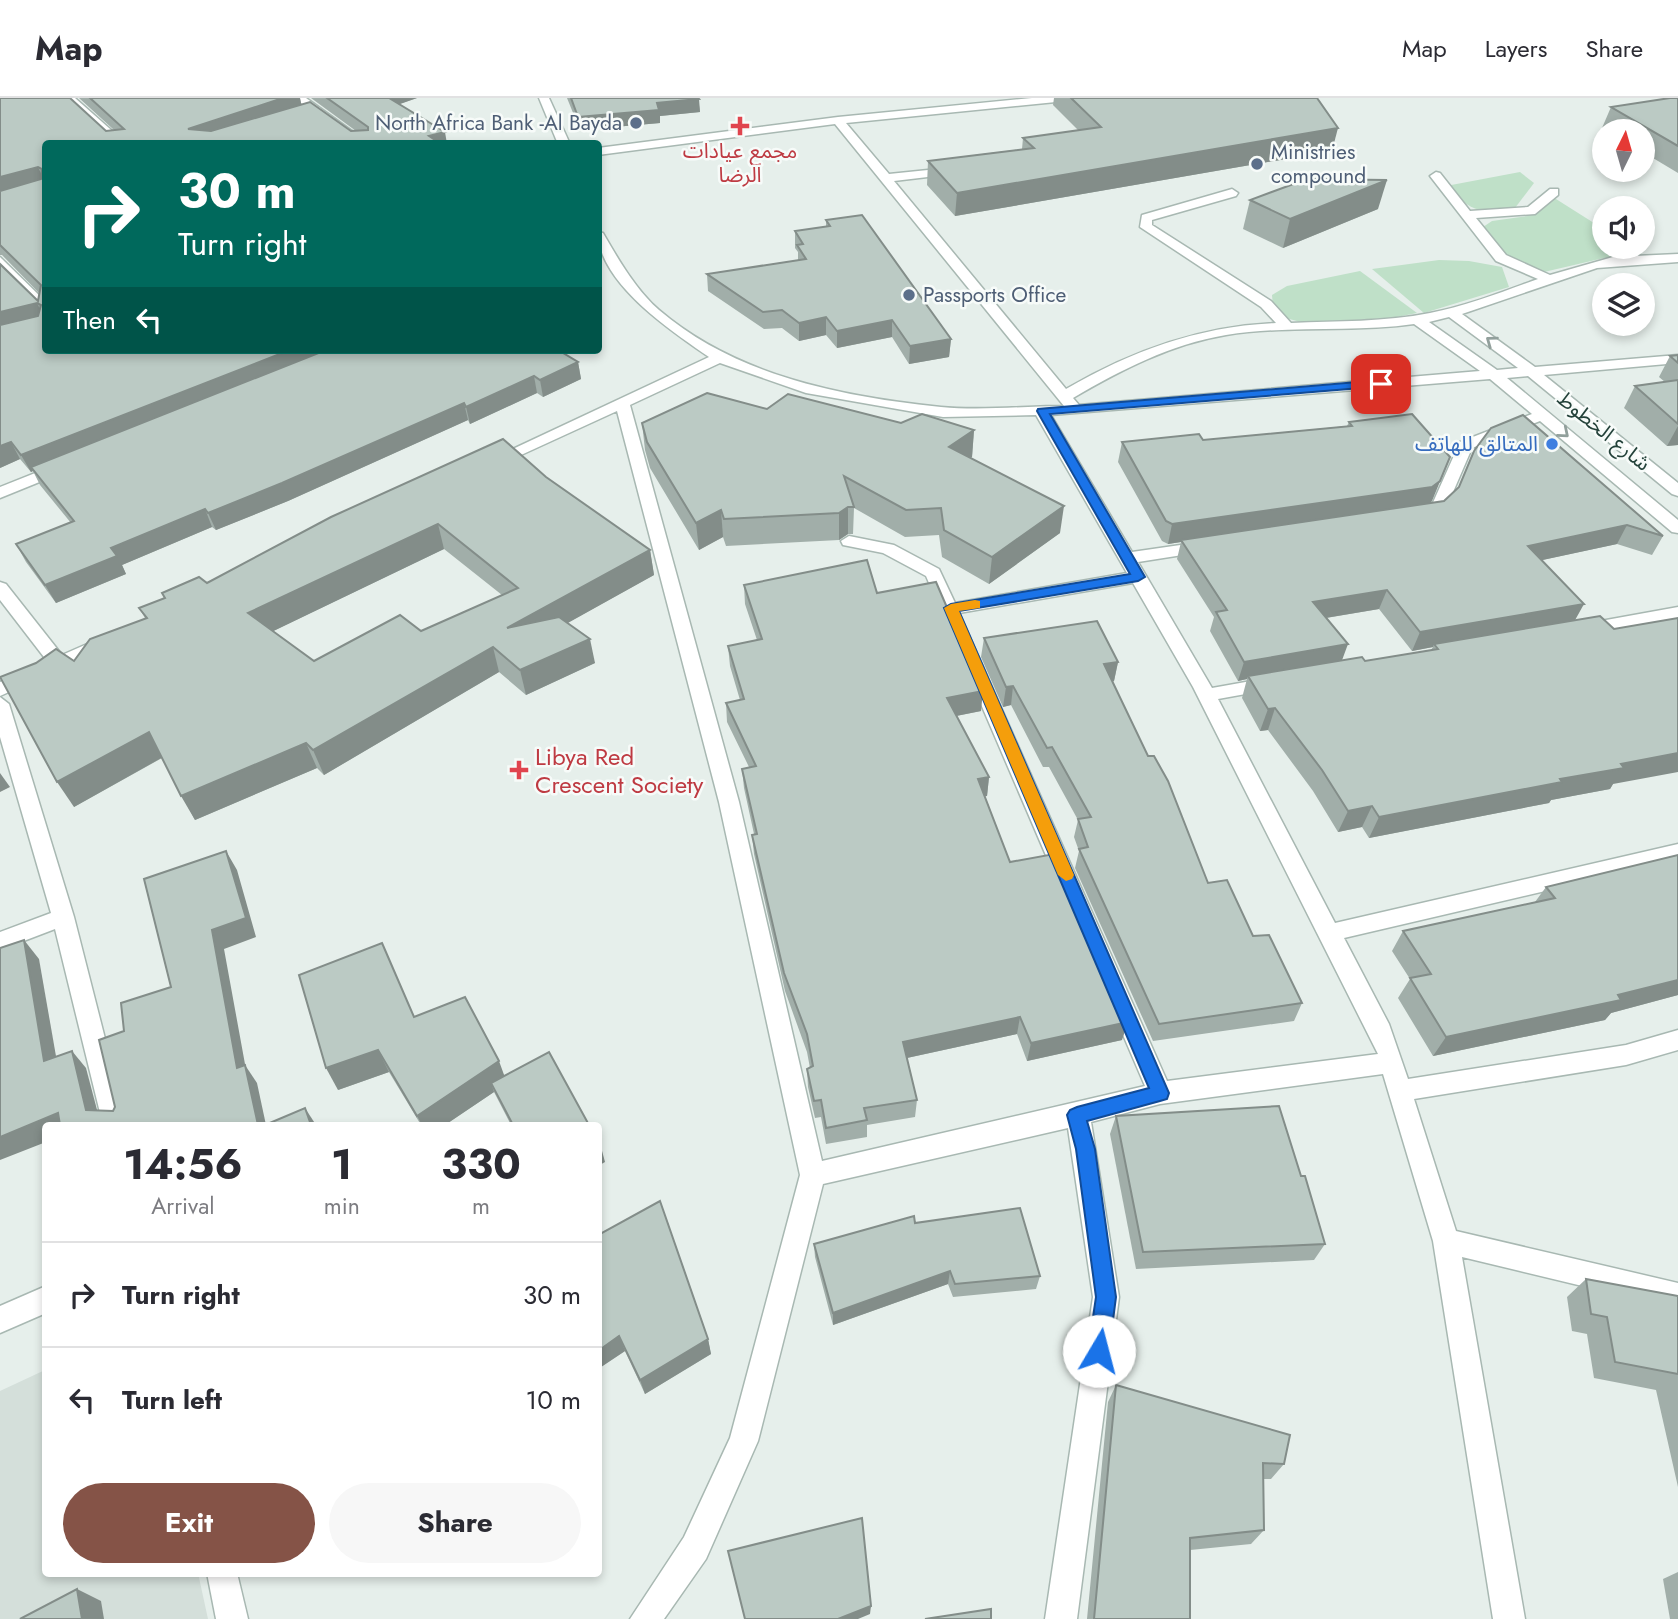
<!DOCTYPE html>
<meta charset="utf-8">
<style>
body{margin:0;font-family:Jost,"Noto Sans Arabic",sans-serif;background:#f7f7f7;color:#2b2b33;height:100vh;display:flex;flex-direction:column;font-size:26px;white-space:nowrap}
*{box-sizing:border-box;margin:0}
p{font-size:23px;color:#7c7c81}
.icon{flex:none;width:38px;height:38px;fill:none;stroke:currentColor;stroke-width:2;stroke-linecap:round;stroke-linejoin:round}
.map{position:relative;flex:1;overflow:hidden}
.side{position:absolute;left:42px;top:1024px;width:560px;height:455px;display:flex;flex-direction:column;background:#fff;border-radius:7px;box-shadow:0 4px 10px #0003}
.side>*{flex:none}
.top-card{position:absolute;left:42px;top:42px;width:560px;height:214px;border-radius:7px;box-shadow:0 4px 10px #0003;background:#00695c;color:#fff;overflow:hidden}
.needle{width:46px;rotate:5deg}
.tools{position:absolute;left:1592px;top:21px;display:grid;gap:14px}
.tools a{display:grid;place-items:center;width:63px;height:63px;border-radius:50%;background:#fff;box-shadow:0 4px 10px #0003;font-size:35px}
.pin{position:absolute;display:grid;place-items:center;width:60px;height:60px;color:#fff;margin:-30px;border-radius:14px;box-shadow:0 4px 10px #0006}
.me{position:absolute;width:77px;margin:-38px;rotate:8deg;stroke-linejoin:round;filter:drop-shadow(0 0 5px #0008)}
.turn{display:flex;align-items:center;gap:24px;height:147px;padding:0 21px;font-size:32px}
.turn .icon{width:91px;height:91px;stroke-width:2.5}
.turn b{display:block;font-size:49px;line-height:60px}
.then{display:flex;align-items:center;height:66px;padding:0 21px;background:#0003;gap:14px;font-size:26px}
.eta{display:flex;justify-content:space-evenly;align-items:center;height:119px;text-align:center}
.eta b{font-size:42px;font-weight:700;line-height:49px}
.button{display:flex;gap:14px;margin-top:auto;padding:14px 21px}
.button a{flex:1;height:80px;border-radius:42px;background:#855347;color:#fff;font-size:28px;font-weight:700;line-height:80px;text-align:center}
.button a+a{background:#f7f7f7;color:#2b2b33}
ul{padding:0;list-style:none}
li{display:flex;align-items:center;gap:21px;height:105px;padding:0 21px;border-top:2px solid #e1e1e2}
li div{flex:1}
li b{display:block;font-size:26px}
li em{font-style:normal}
header{display:flex;align-items:center;gap:42px;box-sizing:border-box;height:98px;padding:0 35px;background:#fff;border-bottom:2px solid #e1e1e2}
header strong{font-size:33px}
nav{display:flex;gap:38px;margin-inline-start:auto;font-size:24px}
.map>svg:first-child{display:block}
</style>
<header>
<strong>Map</strong>
<nav><a>Map</a><a>Layers</a><a>Share</a></nav>
</header>
<div class="map">
<svg width="1678" height="1521" viewBox="0 0 1678 1521">
<rect width="100%" height="100%" fill="#e6efeb"/>
<path fill="#d4dfda" d="M45,1272L46,1475H198L208,1521H0V1293Z"/>
<g fill="#bfe0c8">
<path d="M1520,74L1534,85L1515,110C1478,115 1473,115 1446,88Z"/>
<path d="M1547,101H1556L1605,132V149H1631L1642,156L1604,160L1544,174L1530,172L1494,151L1483,129L1492,123L1528,118Z"/>
<path d="M1439,162L1469,163L1502,169L1509,189L1424,215L1372,171Z"/>
<path d="M1360,173L1417,215L1376,223L1312,227L1278,218L1273,209L1272,197L1287,188Z"/>
</g>
<g fill="none" stroke-linecap="round" stroke-linejoin="round">
<g stroke="#a8b8b2" stroke-width="3">
<g id="minor">
<path d="M63,0H75L127,46H114Z"/>
<path d="M294,0H306L370,46H357Z"/>
<path d="M539,0H549L570,46H558Z"/>
<path d="M1032,0H1071L1066,3L846,25L889,76L957,69L959,72L953,76L894,83L1066,291C1131,253 1199,228 1276,225L1261,209L1140,129L1142,117L1232,91L1238,95L1236,98L1152,122V127L1271,203L1291,225C1337,223 1385,224 1430,215C1467,208 1502,194 1538,181L1496,163L1430,78L1436,74L1440,75L1470,113L1528,109L1550,91H1558V97L1535,116L1476,120L1506,157L1550,177L1613,159L1678,156V164L1597,170L1462,216L1535,269L1678,257V265L1544,277L1678,385V398L1672,396L1528,278L1507,280L1678,422V435L1672,434L1540,323L1472,350L1444,415L1414,420V414L1431,409L1460,344L1532,316L1490,281L1051,317L1132,454L1208,443L1216,448L1208,453L1138,464L1212,590L1273,579L1282,585L1273,591L1218,601L1335,825L1678,746V762L1344,840L1389,926L1408,981L1626,947L1678,932V952L1626,967L1414,1001L1456,1133L1678,1185V1211L1462,1159L1525,1521H1493L1433,1143L1383,976L1160,1006L1091,1024L1119,1199L1077,1521H1045L1093,1199L1068,1030L823,1086L758,1343L706,1461L664,1521H630L684,1439L730,1340L800,1077L719,704L617,313L497,368L491,370L483,365L709,259C671,233 598,184 598,134L603,135C618,161 636,192 659,212C736,278 843,299 941,309C981,313 1024,308 1064,308L835,26L598,57V50L838,19ZM1449,219L1518,270L1497,272L1429,224ZM1414,226L1480,273L1079,307L1073,300C1121,272 1171,246 1226,237C1288,227 1352,235 1414,226ZM720,265L806,295L943,319L1036,317L1127,475L955,505L939,471L894,447L849,438L841,443L843,447L883,455L926,478L1145,988L822,1063L739,704L630,307ZM1133,485L1193,589L1378,956L1167,983L959,515Z"/>
<path d="M0,159L46,204V217L0,171Z"/>
<path d="M63,364L69,366V372L0,400V389Z"/>
<path d="M0,484L6,486L62,557L103,539L112,545L109,549L0,598V584L47,563L0,502Z"/>
<path d="M1678,509V521L1584,538L1575,532L1584,526Z"/>
<path d="M0,599L9,606L74,819L127,1027H103L55,831L0,852V834L51,815L0,639Z"/>
<path d="M46,1188V1215L0,1235V1208Z"/>
<path d="M207,1475H237L248,1521H216Z"/>
</g>
</g>
<use href="#minor" fill="#fff" fill-rule="evenodd"/>
</g>
<g fill="#a1aea9" fill-rule="evenodd">
<path d="M0,0L106,33L114,32L79,0H300L301,6L351,33H356L311,0H417L399,6L445,34L46,252L578,264L581,281L543,299L537,295L470,326L468,322L288,403L216,432L212,429L122,467L126,476L56,505L26,464L16,446L71,425L40,387L33,373L31,374L20,361L0,370L39,195L2,157H0Z"/>
<path d="M567,0H698L700,14L660,18V25L580,32Z"/>
<path d="M1054,0H1317L1332,53L955,118L927,87L928,63L1022,51L1023,40L1078,32L1053,7Z"/>
<path d="M1678,0V75L1643,54V33H1608L1602,30L1611,9Z"/>
<path d="M1250,102L1378,111L1283,150L1243,131Z"/>
<path d="M826,122L951,241L949,259L909,266L892,239L837,250L826,237L799,243L782,230L764,231L708,193L707,176L798,162V154L795,150V133L826,129Z"/>
<path d="M1678,257V347L1667,348L1624,310L1635,288L1665,284L1659,279L1670,258Z"/>
<path d="M767,311L974,332L972,359L970,360L1060,435L989,486L942,459L939,437L905,439L854,410L853,436H848L839,442L726,448L723,439L699,452L650,370L645,352L642,325Z"/>
<path d="M1349,324L1432,403L1430,405L1444,403L1459,390L1474,353L1663,438L1652,457L1617,446L1542,462L1575,522L1613,686L1610,691L1551,702L1549,705L1369,740L1362,729L1338,734L1313,693L1268,632L1260,633L1242,600L1247,581L1238,583L1210,533L1214,519L1177,461L1181,444L1168,446L1162,443L1118,364L1122,344L1203,342L1347,328ZM1379,511L1412,553L1433,549L1431,552L1365,563L1342,562L1326,520Z"/>
<path d="M546,379L650,452L654,477L567,525L595,565L526,597L499,574L324,677L317,670L195,722L162,660L74,709V563L145,520L139,510L207,485ZM444,451L502,497L421,533L314,563L273,533Z"/>
<path d="M744,487L877,495L981,613L956,618L989,679L987,698H985L1010,764L1122,942L1027,963L1017,936L907,960L917,1002L915,1019L867,1027V1039L826,1046L821,1019L815,1020L808,989L807,971L810,970L807,954L785,893L754,756L752,737L754,736L744,690L742,671L749,669L727,624L726,605L740,602L730,568L728,548L757,542L745,506Z"/>
<path d="M984,540L1118,564L1114,583L1112,584L1208,785L1253,838L1302,905L1294,923L1153,943L1075,770L1079,753L1074,739L1078,722L1049,669H1043L1011,607L1003,609L981,559Z"/>
<path d="M1678,757V897L1611,915L1605,922L1433,958L1398,900L1410,881L1392,853L1403,833L1535,804L1546,789Z"/>
<path d="M414,919L504,978L589,1027H511L494,994L445,1027H421L389,974L338,992Z"/>
<path d="M1116,1018L1301,1078L1325,1146L1314,1162L1136,1171L1110,1036Z"/>
<path d="M915,1125L1040,1178L1036,1191L953,1199L948,1186L833,1227L815,1159L814,1146Z"/>
<path d="M598,1137L708,1241L711,1256L645,1296L625,1253L598,1271Z"/>
<path d="M1586,1181L1678,1198V1389L1656,1292L1594,1280L1587,1236L1572,1233L1567,1199Z"/>
<path d="M1116,1287L1284,1366L1271,1381H1264V1432L1251,1446L1190,1452V1521H1087L1108,1304Z"/>
<path d="M1678,1474V1521H1670L1663,1481Z"/>
</g>
<g fill="#838d89">
<path d="M283,0H300L302,10L196,46L188,31Z"/>
<path d="M383,0H417L386,11Z"/>
<path d="M699,1L700,14L660,18V25L580,32L578,19L657,5Z"/>
<path d="M1338,30L1332,53L955,118L957,95Z"/>
<path d="M445,34L447,46H431L429,38Z"/>
<path d="M38,69L45,84L0,97V79Z"/>
<path d="M1387,82L1378,111L1283,150L1290,121Z"/>
<path d="M37,205L45,221L0,233V214Z"/>
<path d="M826,219V237L799,243V225Z"/>
<path d="M892,222V239L837,250V233Z"/>
<path d="M951,241L949,259L909,266L910,248Z"/>
<path d="M290,252H339L31,369L33,373L31,374L21,357Z"/>
<path d="M578,264L581,281L543,299L540,282Z"/>
<path d="M534,278L537,295L470,326L466,309Z"/>
<path d="M464,305L468,322L288,403L216,432L208,415Z"/>
<path d="M1678,328V347L1667,348Z"/>
<path d="M974,332L972,359L947,376L949,349Z"/>
<path d="M11,344L20,361L0,370V348Z"/>
<path d="M1450,359L1432,403L1424,410L1181,442V444L1168,446L1172,426Z"/>
<path d="M1064,408L1060,435L989,486L992,459Z"/>
<path d="M848,409V436L839,442V415Z"/>
<path d="M205,411L212,429L122,467L126,476L56,505L45,487L111,450Z"/>
<path d="M721,412L723,439L699,452L696,425Z"/>
<path d="M438,426L444,451L259,540L248,515Z"/>
<path d="M1627,427L1617,446L1519,467L1528,448Z"/>
<path d="M650,452L654,477L514,555L507,530Z"/>
<path d="M1387,492L1379,511L1307,523L1313,504Z"/>
<path d="M1584,506L1574,524L1434,546L1433,549L1412,553L1420,534Z"/>
<path d="M590,541L595,565L526,597L520,572Z"/>
<path d="M1348,546L1341,565L1248,578L1247,581L1238,583L1244,564Z"/>
<path d="M493,549L499,574L324,677L313,652Z"/>
<path d="M1118,564L1114,583L1100,586L1104,566Z"/>
<path d="M1013,588L1011,607L1003,609L1006,589Z"/>
<path d="M983,593L981,613L946,620L947,600Z"/>
<path d="M1275,610L1268,632L1260,633L1268,611Z"/>
<path d="M149,634L163,659L74,709L57,684Z"/>
<path d="M306,645L317,670L195,722L181,698Z"/>
<path d="M1678,655V674L1613,686L1610,691L1551,702L1549,705L1369,740L1379,719L1560,681L1621,666Z"/>
<path d="M0,675L10,689L0,694Z"/>
<path d="M989,679L987,698L976,700L978,681Z"/>
<path d="M1372,708L1362,729L1338,734L1348,713Z"/>
<path d="M226,753L237,772L256,839L224,851L249,988L237,970L212,832Z"/>
<path d="M24,842L39,861L60,981L44,963Z"/>
<path d="M1678,882V897L1611,915L1605,922L1433,958L1446,939Z"/>
<path d="M1020,919L1017,936L902,961L903,944Z"/>
<path d="M1128,924L1122,942L1027,963L1031,945Z"/>
<path d="M378,952L389,974L338,992L326,970Z"/>
<path d="M72,953L86,970L101,1027L86,1012Z"/>
<path d="M499,963L507,985H491L494,994L445,1027H422L417,1018Z"/>
<path d="M245,967L257,985L266,1027H258Z"/>
<path d="M305,1010L316,1027H311Z"/>
<path d="M58,1015L68,1027H46V1044L0,1062V1039Z"/>
<path d="M601,1049L605,1064L598,1068V1051Z"/>
<path d="M950,1173L948,1186L833,1227V1215Z"/>
<path d="M619,1238L625,1253L598,1271V1253Z"/>
<path d="M708,1241L711,1256L645,1296L640,1282Z"/>
<path d="M77,1491L101,1503L104,1521H82Z"/>
<path d="M871,1508L870,1516L858,1521H838Z"/>
</g>
<g fill="#bbcac4" stroke="#838d89" stroke-width="2" fill-rule="evenodd">
<path d="M0,0H70L106,33L124,31L90,0H283L188,31L211,33L310,4L351,33L368,32V29L327,0H389L445,34L429,38L441,46H46V252H290L21,357L11,344L0,348V227L38,218L41,207L37,205L0,214V166L38,203L41,187L0,147V93L41,81L42,71L38,69L0,79Z"/>
<path d="M571,0H698L699,1L657,5L659,12L578,19Z"/>
<path d="M1071,0H1317L1338,30L957,95L928,63L1034,50L1023,40L1101,29Z"/>
<path d="M1670,0H1678V48L1611,9Z"/>
<path d="M1307,81L1387,82L1290,121L1250,102Z"/>
<path d="M862,117L951,241L910,248L892,222L837,233L826,219L799,225L782,212L763,214L707,176L806,161L797,147L803,146L795,133L830,128L826,122Z"/>
<path d="M326,252H558L578,264L540,282L534,278L466,309L464,305L282,385L208,415L205,411L111,450L117,458L45,487L16,446L74,423L31,369Z"/>
<path d="M1678,257V265L1670,258Z"/>
<path d="M1678,282V326L1635,288Z"/>
<path d="M707,295L767,311L788,296L901,325L922,316L974,332L949,349L1064,408L992,459L944,432L941,410L906,412L844,378L854,409H848L839,415L724,421L721,412L696,425L647,344L642,325Z"/>
<path d="M1412,316L1450,359L1440,383L1432,389L1172,426L1166,423L1122,344L1199,336L1203,342L1352,328L1349,324Z"/>
<path d="M1523,317L1663,438L1627,427L1528,448L1584,506L1420,534L1387,492L1313,504L1348,546L1244,564L1216,514L1227,512L1181,442L1444,403L1459,389L1474,353L1491,330Z"/>
<path d="M503,341L546,379L650,452L507,530L559,519L590,541L520,572L493,549L313,652L306,645L181,698L149,634L57,684L0,579L36,565L56,551L74,563L90,541L147,520L139,510L165,500L162,495L199,479L207,485L331,419ZM438,426L518,490L421,533L400,517L314,563L248,515Z"/>
<path d="M867,462L877,495L936,484L983,593L947,600L989,679L978,681L1010,764L1054,756L1128,924L1031,945L1020,919L903,944L917,1002L864,1010L867,1022L826,1030L821,1002L814,1003L807,971L813,968L807,936L784,875L752,737L757,736L742,671L756,668L726,605L744,601L728,548L762,541L744,487Z"/>
<path d="M1600,518L1614,531L1678,520V655L1621,666L1624,670L1560,681L1562,684L1379,719L1372,708L1348,713L1322,672L1275,610L1268,611L1248,578L1362,559L1365,563L1438,551L1434,546Z"/>
<path d="M1097,523L1118,564L1104,566L1148,658H1154L1168,683L1208,785L1227,782L1253,838L1269,837L1302,905L1159,926L1079,751L1088,749L1078,721L1091,719L1052,649L1047,650L1013,588L1006,589L984,540Z"/>
<path d="M226,753L246,820L212,832L237,970L245,967L258,1027H60L58,1015L0,1039V850L24,842L44,963L72,953L86,1012L113,1013L115,1009L99,942L124,933L121,905L171,889L144,781Z"/>
<path d="M1678,757V882L1618,897L1621,902L1446,939L1410,880L1431,876L1403,833L1555,800L1546,789Z"/>
<path d="M382,845L414,919L465,899L499,963L417,1018L378,952L326,970L299,877Z"/>
<path d="M549,954L589,1027H513L491,985Z"/>
<path d="M1279,1008L1301,1078H1305L1325,1146L1143,1154L1116,1018Z"/>
<path d="M305,1010L311,1027H265Z"/>
<path d="M660,1103L708,1241L640,1282L619,1238L598,1253V1137Z"/>
<path d="M1020,1110L1040,1178L955,1186L950,1173L833,1215L814,1146L914,1118L915,1125Z"/>
<path d="M1586,1181L1678,1198V1276L1615,1264L1607,1219L1591,1216Z"/>
<path d="M1116,1287L1290,1337L1284,1366L1263,1365L1264,1432L1190,1440V1521H1094Z"/>
<path d="M862,1420L871,1508L838,1521H745L728,1453Z"/>
<path d="M77,1491L82,1521H20Z"/>
<path d="M991,1511V1521H925Z"/>
</g>
<defs><path id="oneway-chevron" d="M-2-3.5L2.5 0L-2 3.5" fill="none" stroke-width="1.6" stroke-linecap="round" stroke-linejoin="round" transform="scale(1.75)"/></defs>
<g stroke="#92a09c">
<use href="#oneway-chevron" transform="translate(1491 243) rotate(-144)"/>
<use href="#oneway-chevron" transform="translate(1564 335) rotate(40)"/>
</g>
<path fill="#1a73e8" stroke="#114b97" stroke-width="2" d="M1381,282L1385,283V288L1050,316L1145,479L1138,483L959,513L1169,995L1167,1001L1160,1003L1087,1023L1095,1051L1116,1199L1109,1253L1106,1260L1099,1263L1091,1260L1088,1253L1096,1199L1076,1051L1067,1017L1070,1012L1077,1009L1149,990L944,510L951,506L1130,476L1037,313L1038,311Z"/>
<path fill="#f59e0b" d="M975,502L980,503V510L959,513L1074,777L1072,781L1066,783L1058,777L944,510L951,506Z"/>
<g fill="#5c6f8a" stroke="#f7fbf9" stroke-width="2.5">
<circle cx="636" cy="25" r="7"/>
<circle cx="1257" cy="66" r="7"/>
<circle cx="909" cy="197" r="7"/>
</g>
<g fill="#e0444e" stroke="#f7fbf9" stroke-width="2.5">
<path d="M736.5 17.5h7v7h7v7h-7v7h-7v-7h-7v-7h7z"/>
<path d="M515.5 661.5h7v7h7v7h-7v7h-7v-7h-7v-7h7z"/>
</g>
<circle fill="#3f7fe0" stroke="#f7fbf9" stroke-width="2.5" cx="1552" cy="346" r="7"/>
<g text-anchor="middle" dominant-baseline="central" stroke-width="5" stroke-linejoin="round" paint-order="stroke">
<g font-size="21" fill="#4e5e75" stroke="#f7fbf9" text-anchor="start">
<text x="622" y="25" text-anchor="end">North Africa Bank -Al Bayda</text>
<text x="1271" y="54">Ministries<tspan x="1271" dy="24">compound</tspan></text>
<text x="923" y="197">Passports Office</text>
</g>
<g font-size="21" fill="#be3a42" stroke="#f7fbf9">
<text x="740" y="53">مجمع عيادات<tspan x="740" dy="24">الرضا</tspan></text>
</g>
<g font-size="21" fill="#24423a" stroke="#f7fbf9">
<text transform="translate(1604 333) rotate(39)">شارع الخطوط</text>
</g>
<g font-size="21" fill="#366cbe" stroke="#f7fbf9" text-anchor="end">
<text x="1538" y="346">المتالق للهاتف</text>
</g>
<g font-size="24" fill="#be3a42" stroke="#f7fbf9" text-anchor="start">
<text x="535" y="658">Libya Red<tspan x="535" dy="28">Crescent Society</tspan></text>
</g>
</g>
</svg>
<div class="tools">
<a><svg class="needle" viewBox="-14 -14 28 28"><path d="M0-13l5 13h-10z" fill="#e53935"/><path d="M0 13l5-13h-10z" fill="#7c7c81"/></svg></a>
<a><svg class="icon" aria-label="sound" viewBox="0 0 24 24"><path d="M4 9h4l5-4v14l-5-4H4zM17 9q2 3 0 6"/></svg></a>
<a><svg class="icon" aria-label="layers" viewBox="0 0 24 24"><path d="M12 4l9 5-9 5-9-5zM3 14l9 5 9-5"/></svg></a>
</div>
<div class="pin" style="left:1381px;top:286px;background:#d93025"><svg class="icon" aria-label="arrive" viewBox="0 0 24 24"><path d="M6 21V4h12l-3 4 3 4H6"/></svg></div>
<svg class="me" style="left:1099px;top:1253px" viewBox="-20 -20 40 40"><circle r="19" fill="#fff"/><path d="M0-13L10 11 0 6-10 11z" fill="#1a73e8"/></svg>
<div class="top-card">
<div class="turn"><svg class="icon" aria-label="right" viewBox="0 0 24 24"><path d="M7 20v-9h11M14 6l5 5-5 5"/></svg><div><b>30 m</b>Turn right</div></div>
<div class="then">Then<svg class="icon" aria-label="left" viewBox="0 0 24 24"><path d="M17 20v-9H6M10 6l-5 5 5 5"/></svg></div>
</div>
<section class="side">
<div class="eta">
<div><b>14:56</b><p>Arrival</p></div>
<div><b>1</b><p>min</p></div>
<div><b>330</b><p>m</p></div>
</div>
<ul>
<li><svg class="icon" aria-label="right" viewBox="0 0 24 24"><path d="M7 20v-9h11M14 6l5 5-5 5"/></svg><div><b>Turn right</b></div><em>30 m</em></li>
<li><svg class="icon" aria-label="left" viewBox="0 0 24 24"><path d="M17 20v-9H6M10 6l-5 5 5 5"/></svg><div><b>Turn left</b></div><em>10 m</em></li>
</ul>
<div class="button"><a>Exit</a><a>Share</a></div>
</section>
</div>
